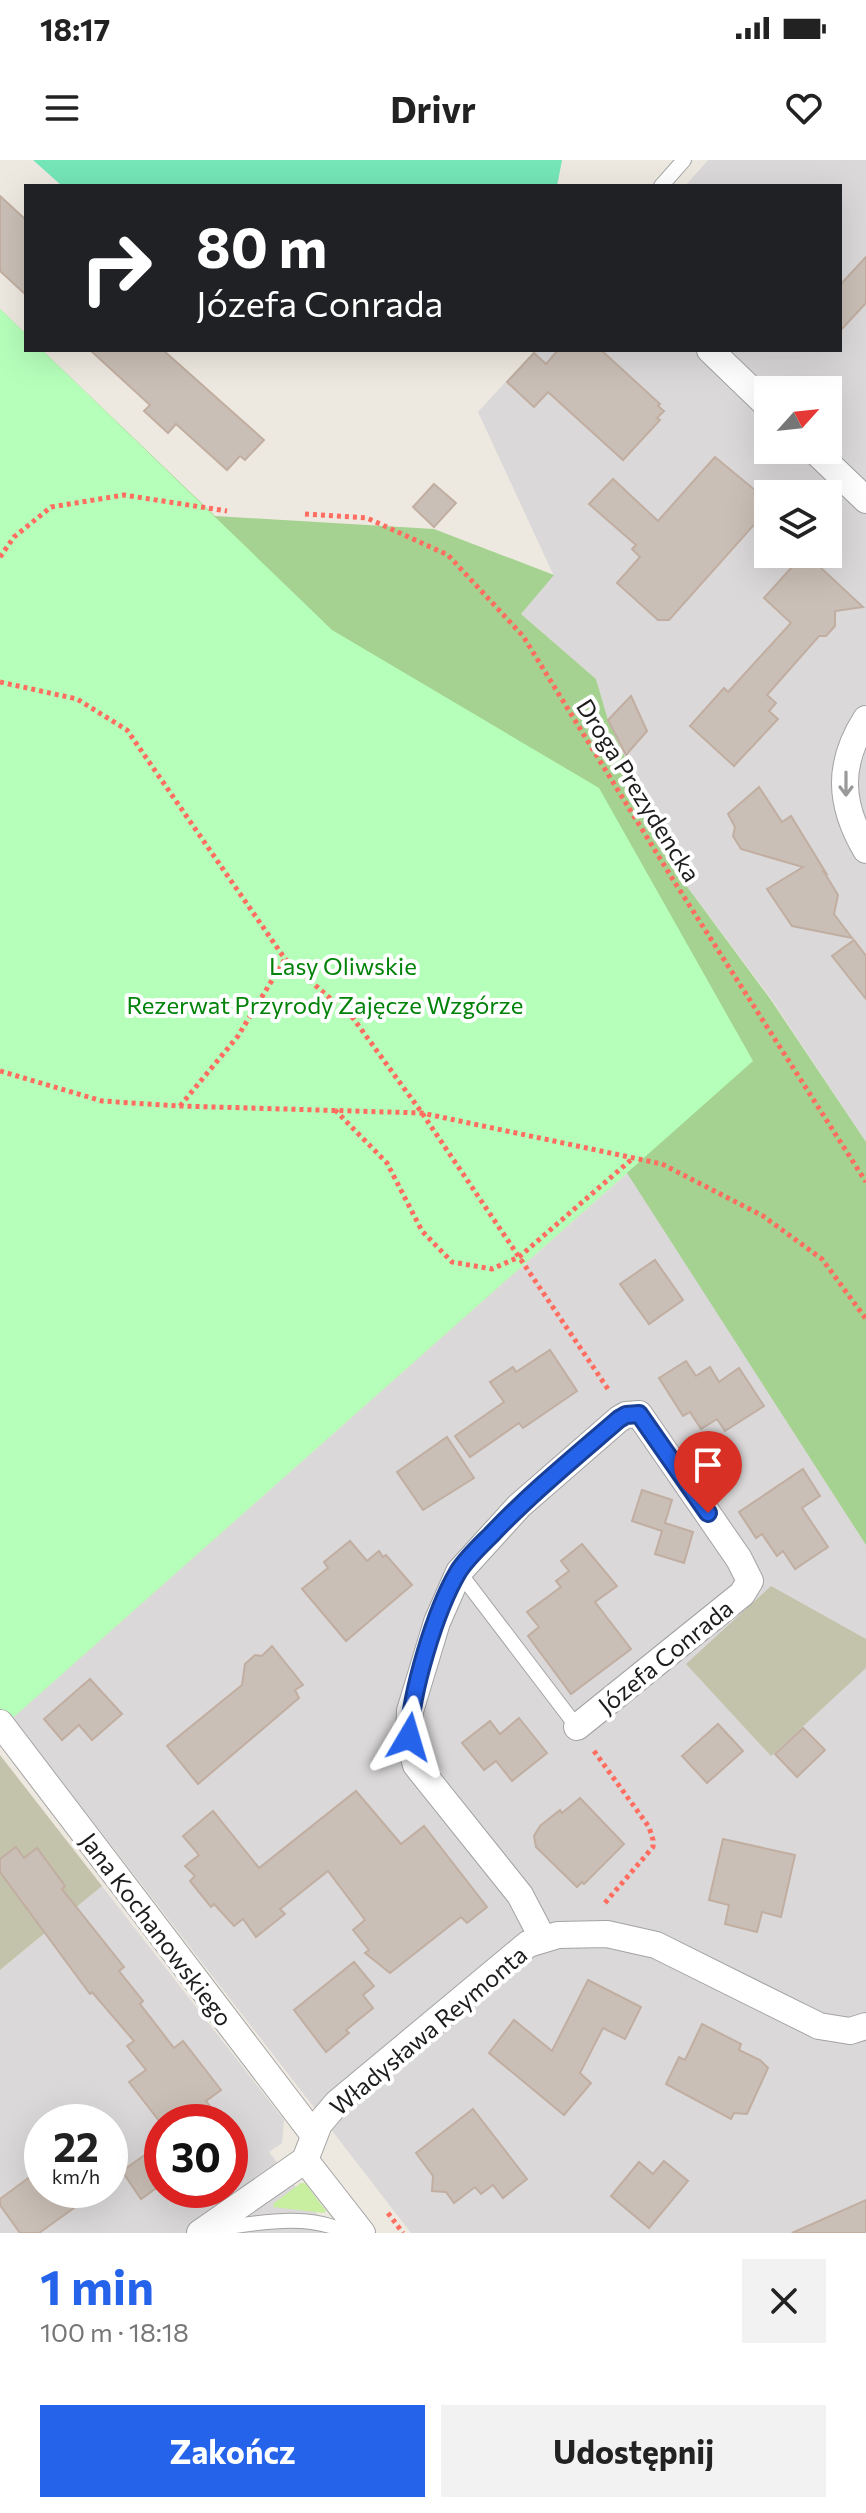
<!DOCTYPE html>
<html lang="pl">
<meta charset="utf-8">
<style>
body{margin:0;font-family:Commissioner,sans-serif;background:#f2f2f2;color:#222;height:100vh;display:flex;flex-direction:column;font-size:30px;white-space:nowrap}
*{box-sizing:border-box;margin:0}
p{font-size:26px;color:#767676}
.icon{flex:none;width:44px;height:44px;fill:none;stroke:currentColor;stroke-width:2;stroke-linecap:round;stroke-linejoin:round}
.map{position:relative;height:2073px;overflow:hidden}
.side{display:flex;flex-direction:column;background:#fff;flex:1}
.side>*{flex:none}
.top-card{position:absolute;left:24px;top:24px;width:818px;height:168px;border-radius:0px;box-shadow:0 8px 32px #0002;background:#202124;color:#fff;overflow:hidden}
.needle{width:52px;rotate:63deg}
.controls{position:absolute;left:754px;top:216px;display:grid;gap:16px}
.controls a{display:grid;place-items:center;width:88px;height:88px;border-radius:0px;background:#fff;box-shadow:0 8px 32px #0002;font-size:40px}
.speed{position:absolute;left:24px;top:1944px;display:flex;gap:16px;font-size:40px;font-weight:700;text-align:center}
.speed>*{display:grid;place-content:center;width:104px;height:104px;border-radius:50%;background:#fff;box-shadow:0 8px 32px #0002;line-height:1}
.speed small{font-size:20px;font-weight:400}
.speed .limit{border:12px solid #d22;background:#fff;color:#111}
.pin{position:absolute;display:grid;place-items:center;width:68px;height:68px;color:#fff;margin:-82px -34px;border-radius:50% 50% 50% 0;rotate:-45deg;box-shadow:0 0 8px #0007}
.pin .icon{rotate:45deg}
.me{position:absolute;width:88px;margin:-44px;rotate:7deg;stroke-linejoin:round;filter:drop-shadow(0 0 6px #0008)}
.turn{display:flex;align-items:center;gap:28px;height:168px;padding:0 40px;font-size:36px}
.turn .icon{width:104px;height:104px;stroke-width:2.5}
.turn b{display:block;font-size:56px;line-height:68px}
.round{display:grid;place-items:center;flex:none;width:84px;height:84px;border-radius:0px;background:#f2f2f2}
.summary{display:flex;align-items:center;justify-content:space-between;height:136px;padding:0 40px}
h1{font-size:48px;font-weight:700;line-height:60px;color:#2563eb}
.action{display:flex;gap:16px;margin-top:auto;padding:16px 40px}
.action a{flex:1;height:92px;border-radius:0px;background:#2563eb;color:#fff;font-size:32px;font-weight:700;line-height:92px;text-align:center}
.action a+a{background:#f2f2f2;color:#222}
.status{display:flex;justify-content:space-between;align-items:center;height:56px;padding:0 40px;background:#fff;direction:ltr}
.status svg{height:22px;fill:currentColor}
header{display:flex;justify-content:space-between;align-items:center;height:104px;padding:0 40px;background:#fff;font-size:36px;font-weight:700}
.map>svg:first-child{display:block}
</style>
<div class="status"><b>18:17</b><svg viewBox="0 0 49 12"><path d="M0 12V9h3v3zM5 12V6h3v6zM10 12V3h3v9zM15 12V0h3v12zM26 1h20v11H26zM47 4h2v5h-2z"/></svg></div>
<header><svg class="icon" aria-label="menu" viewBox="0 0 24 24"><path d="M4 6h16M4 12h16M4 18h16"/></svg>Drivr<svg class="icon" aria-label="heart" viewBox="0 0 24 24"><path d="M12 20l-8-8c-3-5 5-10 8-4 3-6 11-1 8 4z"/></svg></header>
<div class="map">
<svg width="866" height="2073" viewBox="0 0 866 2073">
<rect width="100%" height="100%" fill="#eee9e0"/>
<g fill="#dad8d8" fill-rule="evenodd">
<path d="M708,0H866V982L772,840L677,713L608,560L596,519L521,454L553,414L478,252L535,190H840V26H685ZM768,230H828V290H768ZM768,334H828V394H768Z"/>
<path d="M628,1013L866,1385V2073H411L13,1558Z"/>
<path d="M102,1726L284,1960L282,1983L269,1992L332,2073H0V1810ZM42,1962H110V2030H42ZM162,1962H230V2030H162Z"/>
</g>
<g fill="#c3c3ab">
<path d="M771,1426L866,1479V1508L771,1596L686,1504Z"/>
<path d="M0,1595L102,1726L0,1810Z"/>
</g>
<path fill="#c8ef9f" d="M301,2023H305L326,2051L324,2053L273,2047L274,2043Z"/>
<path fill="#a5d290" d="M0,149L26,174V190H42L215,356L434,369L554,415L521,454L596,519L608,560L677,713L771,840L866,982V1385L627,1013L0,1569Z"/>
<path fill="#b6ffbb" d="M0,149L26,174V190H42L332,470L599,628L753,901L0,1569Z"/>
<path fill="#75e6b8" d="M33,0H562L557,26H62Z"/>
<g fill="#cabfb6" stroke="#c1aea1" stroke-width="2">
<path d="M0,36L26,60V135L0,111Z"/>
<path d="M866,97V143L840,171V125Z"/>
<path d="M90,190H163L264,280L245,300L240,296L227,310L176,264L168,273L144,251L150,245Z"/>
<path d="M558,190H601L660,244L658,246L664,251L657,258L660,260L623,300L548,232L534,247L507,222L534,193L546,204Z"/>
<path d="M715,297L756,331L754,333L768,345V349L669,460H658L617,423L640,397L632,389L636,385L589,344L613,319L658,361Z"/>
<path d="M434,324L456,343L434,367L413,347Z"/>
<path d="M807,395L863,447L835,451V466L826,476H819L767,535L776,543L769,551L778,559L734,606L690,566L724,528L728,532L791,463L764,438L801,397L803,399Z"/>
<path d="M631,536L647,571L626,595L608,560Z"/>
<path d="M759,627L782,662L791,656L826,713L824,712L838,735L834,754L852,778L792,766L767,729L803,707L741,689L733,676L735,667L728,654Z"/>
<path d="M854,780L866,796V839L832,796Z"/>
<path d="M655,1100L683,1140L649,1164L620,1124Z"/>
<path d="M550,1190L577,1231L523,1268L519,1263L470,1297L455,1276L504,1242L490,1222L513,1207L516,1212Z"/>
<path d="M686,1201L696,1216L710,1207L719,1222L739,1208L764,1246L725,1271L717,1259L701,1269L690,1252L683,1256L659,1218Z"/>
<path d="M447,1277L474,1318L423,1350L397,1312Z"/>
<path d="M803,1309L820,1336L802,1348L828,1387L795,1409L783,1391L777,1396L762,1374L756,1378L739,1352Z"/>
<path d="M642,1330L672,1340L665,1363L693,1372L684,1403L655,1394L662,1371L632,1361Z"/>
<path d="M350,1381L367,1401L379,1391L383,1397L386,1395L412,1425L346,1481L302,1429L328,1408L324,1402Z"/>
<path d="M582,1384L617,1426L595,1442L631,1489L571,1534L528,1476L539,1467L527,1452L561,1427L556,1421L569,1411L561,1401Z"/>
<path d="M272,1486L303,1525L295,1530L299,1538L198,1624L167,1586L242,1525L245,1504L255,1495L262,1496Z"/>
<path d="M90,1519L122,1554L92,1580L79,1565L62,1580L44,1559Z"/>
<path d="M519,1558L547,1593L512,1621L496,1601L484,1610L462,1583L490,1561L500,1574Z"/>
<path d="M718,1564L743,1591L707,1623L682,1596Z"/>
<path d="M803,1568L825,1590L797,1617L775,1594Z"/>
<path d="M356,1631L401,1684L424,1666L487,1747L467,1763L461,1757L390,1813L365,1793L369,1790L353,1770L365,1760L328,1711L280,1749L285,1754L256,1777L243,1759L234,1766L214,1744L211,1747L190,1721L195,1716L185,1706L199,1695L183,1676L213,1651L259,1708Z"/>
<path d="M580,1638L624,1684L584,1724L582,1722L577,1727L536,1687L534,1676L540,1666L560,1650L562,1653Z"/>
<path d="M723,1679L795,1695L781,1757L762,1752L757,1772L725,1764L729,1745L709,1740Z"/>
<path d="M16,1687L24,1698L37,1688L65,1726L62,1729L124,1807L119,1811L143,1841L140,1844L174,1888L183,1881L221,1930L206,1941L210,1946L190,1962H160L129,1922L146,1910L127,1886L134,1881L92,1832L90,1834L0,1712V1699Z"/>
<path d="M354,1802L374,1826L363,1835L373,1848L346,1870L349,1873L326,1892L294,1850Z"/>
<path d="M588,1820L641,1847L625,1879L603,1868L580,1913L591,1923L564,1955L489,1893L514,1860L552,1891Z"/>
<path d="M702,1864L741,1884L739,1890L760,1900L768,1908L747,1954L734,1953L731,1959L666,1924L679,1897L685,1900Z"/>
<path d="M473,1949L527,2019L503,2038L493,2025L481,2034L475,2027L454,2043L446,2032L432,2031L433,2016L416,1993Z"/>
<path d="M162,1983V2024L141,2039L122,2011Z"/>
<path d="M664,2001L688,2021L649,2068L611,2036L639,2002L653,2014Z"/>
<path d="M42,2008V2030H99L39,2073H20L0,2045V2039Z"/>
<path d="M866,2040V2073H792Z"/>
</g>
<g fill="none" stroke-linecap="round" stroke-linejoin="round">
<g stroke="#a3a3a3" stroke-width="16">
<g id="service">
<path d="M661,26L684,0"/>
<path d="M459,1412L577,1567"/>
<path d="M215,2069C258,2063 307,2052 348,2073"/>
</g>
</g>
<g stroke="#a3a3a3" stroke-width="28">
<g id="minor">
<path d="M710,190L768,246"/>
<path d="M814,290L866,340"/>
<path d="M866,559C837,604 839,644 866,690"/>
<path d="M0,1563L314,1975"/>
<path d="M543,1779L520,1735L416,1605L409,1577L410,1551L437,1462L459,1412L519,1346L619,1259L626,1255L639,1254L739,1399L750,1421L742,1434L577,1567"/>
<path d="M305,2000L362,2073"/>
<path d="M200,2073L305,2000L319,1964L337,1943L528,1784L558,1775L607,1774L656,1785L819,1866L850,1871L866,1866"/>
</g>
</g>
<g stroke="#ff6d60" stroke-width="5" stroke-dasharray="4 4" stroke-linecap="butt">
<path d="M305,354L367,358L448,395L523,476L672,718L866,1022"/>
<path d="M0,397L14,377L51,347L124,335L227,351"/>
<path d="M0,522L77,539L127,570L285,799L353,858L422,953L610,1232"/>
<path d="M0,911L102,941L180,946L422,953L662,1004L763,1056L822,1099L866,1159"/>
<path d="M180,946L238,876L285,799"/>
<path d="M335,950L387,1003L422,1071L452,1102L492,1109L519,1097L632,999"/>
<path d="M594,1591L649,1667L653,1680V1687L604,1744"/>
<path d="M388,2053L403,2073"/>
</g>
<use href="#service" stroke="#fff" stroke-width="14"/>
<use href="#minor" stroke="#fff" stroke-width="26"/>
</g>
<defs><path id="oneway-shaft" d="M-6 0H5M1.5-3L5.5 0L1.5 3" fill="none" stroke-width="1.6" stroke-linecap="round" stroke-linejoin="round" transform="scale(2)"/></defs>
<use stroke="#999" href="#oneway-shaft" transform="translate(846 624) rotate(90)"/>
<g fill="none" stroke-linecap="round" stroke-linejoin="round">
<g stroke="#184099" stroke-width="20">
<path id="route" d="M409,1577C411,1532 435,1451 458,1412C466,1399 480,1386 491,1375C531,1333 575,1297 619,1259L626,1255L639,1254L708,1353"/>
</g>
<use href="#route" stroke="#2563eb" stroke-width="14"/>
</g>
<g text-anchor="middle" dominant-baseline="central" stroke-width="8" stroke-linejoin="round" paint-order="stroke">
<g font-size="24" fill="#1c1c1c" stroke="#fff">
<text transform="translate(639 630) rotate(58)">Droga Prezydencka</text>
<text transform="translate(665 1496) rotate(-39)">Józefa Conrada</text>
<text transform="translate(157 1769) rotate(53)">Jana Kochanowskiego</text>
<text transform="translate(428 1870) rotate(-40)">Władysława Reymonta</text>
</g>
<g font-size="24" fill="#018209" stroke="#fff">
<text x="343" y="805">Lasy Oliwskie</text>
<text x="325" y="844">Rezerwat Przyrody Zajęcze Wzgórze</text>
</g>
</g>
</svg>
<div class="controls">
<a><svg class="needle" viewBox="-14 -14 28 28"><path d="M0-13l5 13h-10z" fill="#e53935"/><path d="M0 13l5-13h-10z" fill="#767676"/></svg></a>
<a><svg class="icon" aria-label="layers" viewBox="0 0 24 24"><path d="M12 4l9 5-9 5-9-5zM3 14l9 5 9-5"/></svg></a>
</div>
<div class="speed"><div>22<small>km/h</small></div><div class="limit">30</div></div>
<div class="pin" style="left:708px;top:1353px;background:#d93025"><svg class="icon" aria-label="arrive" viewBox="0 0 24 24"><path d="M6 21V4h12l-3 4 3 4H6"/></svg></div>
<svg class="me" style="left:409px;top:1577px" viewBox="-20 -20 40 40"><path d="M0-17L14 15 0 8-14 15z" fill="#2563eb" stroke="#fff" stroke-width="4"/></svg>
<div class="top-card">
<div class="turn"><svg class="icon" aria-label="right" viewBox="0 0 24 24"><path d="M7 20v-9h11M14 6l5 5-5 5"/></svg><div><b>80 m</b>Józefa Conrada</div></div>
</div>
</div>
<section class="side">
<div class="summary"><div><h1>1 min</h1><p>100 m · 18:18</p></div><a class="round"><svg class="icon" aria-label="close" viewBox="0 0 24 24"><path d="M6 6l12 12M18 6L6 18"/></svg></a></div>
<div class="action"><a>Zakończ</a><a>Udostępnij</a></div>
</section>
